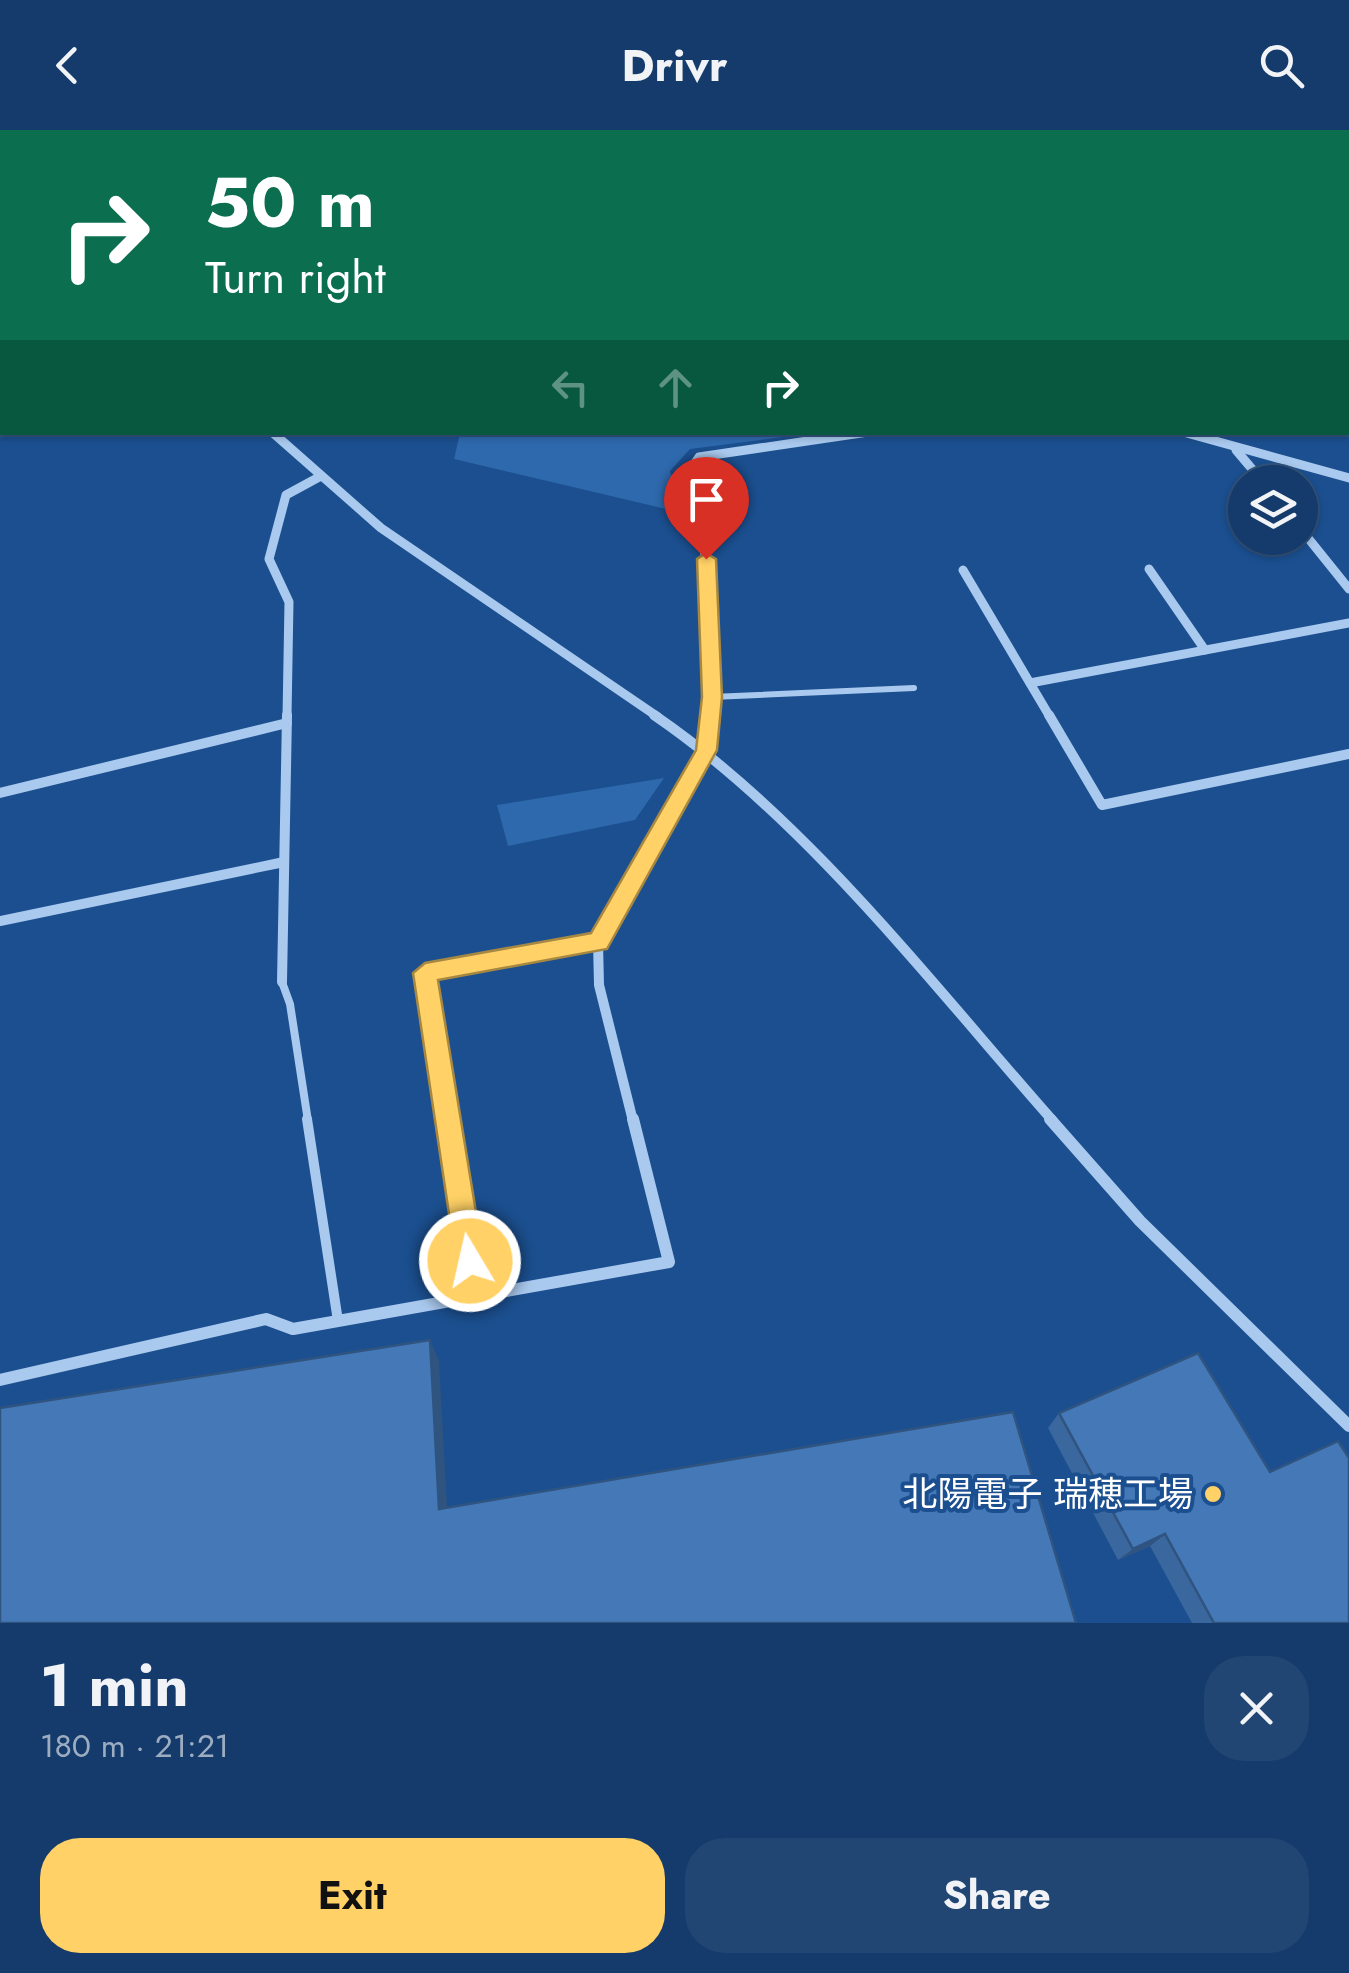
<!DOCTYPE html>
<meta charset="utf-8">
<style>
body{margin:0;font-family:Jost,"Noto Sans JP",sans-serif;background:#214673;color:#f1f3f6;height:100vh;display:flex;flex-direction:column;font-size:38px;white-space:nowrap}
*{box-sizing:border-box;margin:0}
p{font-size:32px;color:#9dadc1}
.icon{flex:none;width:55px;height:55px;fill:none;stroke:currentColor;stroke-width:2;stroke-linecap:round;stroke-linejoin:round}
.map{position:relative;height:1493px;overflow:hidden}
.panel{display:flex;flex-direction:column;background:#143b6b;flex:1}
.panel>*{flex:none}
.top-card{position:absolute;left:0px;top:0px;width:1350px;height:305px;box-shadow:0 2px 8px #0004,0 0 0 2px #33557e;background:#0b6e4f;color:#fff;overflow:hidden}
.tools{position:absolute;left:1228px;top:335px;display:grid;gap:20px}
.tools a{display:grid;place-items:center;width:90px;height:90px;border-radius:50%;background:#143b6b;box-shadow:0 2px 8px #0004,0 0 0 2px #33557e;font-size:50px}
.pin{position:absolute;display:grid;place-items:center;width:85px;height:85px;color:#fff;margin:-102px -42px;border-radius:50% 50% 50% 0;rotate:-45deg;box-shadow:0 0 10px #0007}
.pin .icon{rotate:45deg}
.me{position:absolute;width:110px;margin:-55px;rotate:351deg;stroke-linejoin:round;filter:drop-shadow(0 0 8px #0008)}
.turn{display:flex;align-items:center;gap:35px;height:210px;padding:0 40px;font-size:45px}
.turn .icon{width:130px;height:130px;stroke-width:2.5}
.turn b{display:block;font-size:70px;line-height:85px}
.lanes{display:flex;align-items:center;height:95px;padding:0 40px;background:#0003;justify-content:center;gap:50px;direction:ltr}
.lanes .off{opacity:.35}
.round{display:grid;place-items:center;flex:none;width:105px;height:105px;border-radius:40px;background:#214673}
.headline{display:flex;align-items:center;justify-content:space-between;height:170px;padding:0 40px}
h1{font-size:60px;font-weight:700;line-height:75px}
.cta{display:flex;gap:20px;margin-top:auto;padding:20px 40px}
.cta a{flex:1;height:115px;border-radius:40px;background:#ffd166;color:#111;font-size:40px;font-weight:700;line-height:115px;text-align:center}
.cta a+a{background:#214673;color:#f1f3f6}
header{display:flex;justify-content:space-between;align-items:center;height:130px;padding:0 40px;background:#143b6b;font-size:45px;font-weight:700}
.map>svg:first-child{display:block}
</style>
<header><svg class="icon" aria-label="back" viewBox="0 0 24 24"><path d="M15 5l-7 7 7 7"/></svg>Drivr<svg class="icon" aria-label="search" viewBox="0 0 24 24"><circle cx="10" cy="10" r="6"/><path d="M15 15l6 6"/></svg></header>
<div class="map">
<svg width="1349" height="1493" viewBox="0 0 1349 1493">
<rect width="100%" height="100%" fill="#1b4f8f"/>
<g fill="#2e69ad">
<path d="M533,0H1349V222L1348,2Z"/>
<path d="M460,303V302L815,303L690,319L670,341L683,383L454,329Z"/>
<path d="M664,648L635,690L508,716L497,675Z"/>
</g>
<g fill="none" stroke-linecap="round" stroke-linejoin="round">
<path stroke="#a9c9ee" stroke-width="6" d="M712,567L914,558"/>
<path stroke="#a9c9ee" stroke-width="8" d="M282,852L290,874L308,991"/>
<path stroke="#a9c9ee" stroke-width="10" d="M307,989L338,1191"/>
<path stroke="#a9c9ee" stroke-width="6" d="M161,0L172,2"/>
<g stroke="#a9c9ee" stroke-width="9">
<path d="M272,302L381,398L658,587"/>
<path d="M1183,302L1349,348"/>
<path d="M1236,320L1263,352"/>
<path d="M1300,398L1349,459"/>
<path d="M1149,439L1205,520"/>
<path d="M963,440L1050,587"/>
<path d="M1030,553L1349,493"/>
<path d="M287,587L289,472L269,429L286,365L321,346"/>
<path d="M710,587L706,429L688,343L699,327L868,302"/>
</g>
<g stroke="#a9c9ee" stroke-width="10">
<path d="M654,585C805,688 932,854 1053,991"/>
<path d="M1049,585L1102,675L1349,624"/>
<path d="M0,663L287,593"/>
<path d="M0,791L284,732"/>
<path d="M282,852L287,585"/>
<path d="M448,991L425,843L598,812"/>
<path d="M633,991L599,855L598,812L706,620L710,585"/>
</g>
<g stroke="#a9c9ee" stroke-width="12">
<path d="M448,989L476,1167"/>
<path d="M1050,989L1140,1091L1349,1296"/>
<path d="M0,1250L266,1189L293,1199L669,1132L633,989"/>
</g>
</g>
<path fill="#3a679d" d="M1059,1283L1349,1493H1192L1150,1416L1118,1430L1048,1298Z"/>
<g fill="#305480">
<path d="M430,1210L439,1231L448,1395L439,1379Z"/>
<path d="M1165,1404L1150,1416L1118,1430L1133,1419Z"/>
</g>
<g fill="#4478b7" stroke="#305480" stroke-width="2.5">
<path d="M430,1210L439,1379L1013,1282L1076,1493H0V1278Z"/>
<path d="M1198,1223L1270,1342L1338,1311L1349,1328V1493H1214L1165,1404L1133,1419L1059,1283Z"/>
</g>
<path fill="#ffd166" stroke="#a68842" stroke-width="2.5" d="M706,423L716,429L722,567L717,620L607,819L438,850L484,1131L480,1140L470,1144L460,1140L456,1131L413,843L425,833L591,803L696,620L702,567L697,429Z"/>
<circle fill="#ffd166" stroke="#1b4f8f" stroke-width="4" cx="1213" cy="1364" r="10"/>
<g text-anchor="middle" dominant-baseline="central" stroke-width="8" stroke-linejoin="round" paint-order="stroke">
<g font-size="35" fill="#fff" stroke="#1b4f8f" text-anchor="end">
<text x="1193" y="1364">北陽電子 瑞穂工場</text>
</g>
</g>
</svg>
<div class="tools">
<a><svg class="icon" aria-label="layers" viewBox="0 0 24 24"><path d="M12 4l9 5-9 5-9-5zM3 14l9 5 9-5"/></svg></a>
</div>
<div class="pin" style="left:706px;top:429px;background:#d93025"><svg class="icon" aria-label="arrive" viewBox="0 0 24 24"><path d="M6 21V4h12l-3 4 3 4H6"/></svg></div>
<svg class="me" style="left:470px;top:1131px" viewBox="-20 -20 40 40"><circle r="17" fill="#ffd166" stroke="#fff" stroke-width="3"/><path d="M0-11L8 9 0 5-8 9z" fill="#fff"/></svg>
<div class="top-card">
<div class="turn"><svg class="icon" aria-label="right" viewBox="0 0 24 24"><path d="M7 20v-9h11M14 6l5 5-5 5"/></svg><div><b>50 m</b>Turn right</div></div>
<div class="lanes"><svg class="icon off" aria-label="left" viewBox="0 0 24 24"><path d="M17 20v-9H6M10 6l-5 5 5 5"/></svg><svg class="icon off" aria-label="ahead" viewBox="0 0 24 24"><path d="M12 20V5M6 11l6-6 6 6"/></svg><svg class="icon" aria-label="right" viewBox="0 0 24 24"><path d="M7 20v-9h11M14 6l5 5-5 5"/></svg></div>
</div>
</div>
<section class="panel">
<div class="headline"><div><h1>1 min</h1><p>180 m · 21:21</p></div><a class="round"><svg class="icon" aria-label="close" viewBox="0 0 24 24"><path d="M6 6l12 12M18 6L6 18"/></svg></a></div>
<div class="cta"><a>Exit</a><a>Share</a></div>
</section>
